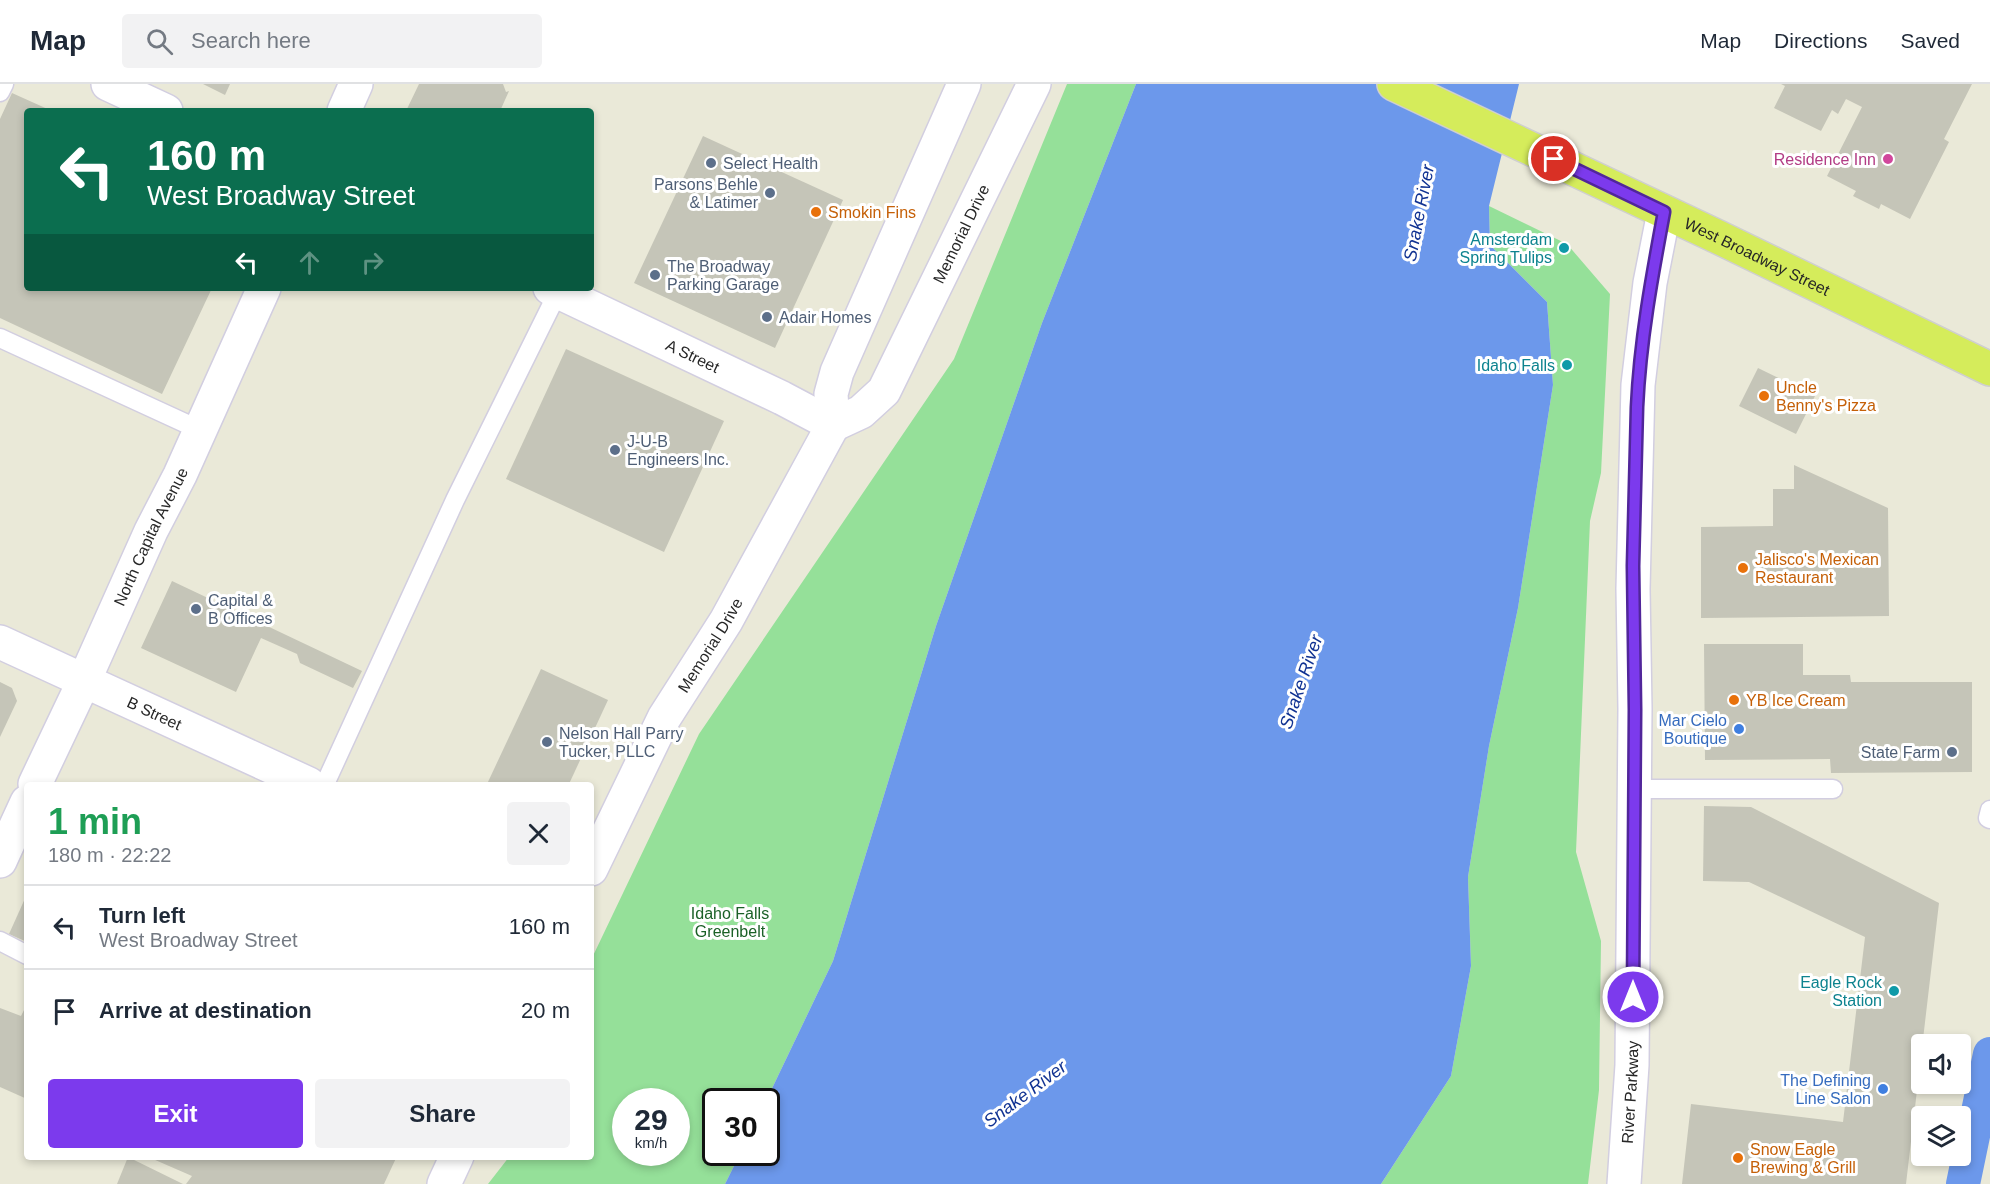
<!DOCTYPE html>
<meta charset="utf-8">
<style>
body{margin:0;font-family:Arial,sans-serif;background:#f2f2f3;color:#1f2937;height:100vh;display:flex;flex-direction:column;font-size:22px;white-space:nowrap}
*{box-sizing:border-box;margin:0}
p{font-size:20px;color:#747a83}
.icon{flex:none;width:33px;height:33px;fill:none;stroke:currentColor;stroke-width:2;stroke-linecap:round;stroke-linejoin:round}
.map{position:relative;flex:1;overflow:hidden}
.drawer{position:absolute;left:24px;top:698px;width:570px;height:378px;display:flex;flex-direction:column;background:#fff;border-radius:6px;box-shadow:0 3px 9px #0003}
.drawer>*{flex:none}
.guide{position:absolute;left:24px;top:24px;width:570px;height:183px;border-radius:6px;box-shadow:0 3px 9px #0003;background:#0b6e4f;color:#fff;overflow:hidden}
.buttons{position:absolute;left:1911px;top:950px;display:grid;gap:12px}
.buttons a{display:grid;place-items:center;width:60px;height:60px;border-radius:6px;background:#fff;box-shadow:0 3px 9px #0003;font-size:30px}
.speed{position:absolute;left:612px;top:1004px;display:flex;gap:12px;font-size:30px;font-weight:700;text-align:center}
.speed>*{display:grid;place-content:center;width:78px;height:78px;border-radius:50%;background:#fff;box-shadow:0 3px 9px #0003;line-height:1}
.speed small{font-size:15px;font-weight:400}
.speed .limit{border:3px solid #111;border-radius:9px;background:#fff;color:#111}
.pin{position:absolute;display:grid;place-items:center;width:51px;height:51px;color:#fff;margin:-26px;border:3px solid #fff;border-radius:50%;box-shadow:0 2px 6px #0007}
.me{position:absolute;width:66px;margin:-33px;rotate:0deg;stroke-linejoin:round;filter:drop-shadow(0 0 4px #0008)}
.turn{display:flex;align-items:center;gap:21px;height:126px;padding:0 24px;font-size:27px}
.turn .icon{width:78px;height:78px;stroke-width:2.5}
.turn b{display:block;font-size:42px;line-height:51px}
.lanes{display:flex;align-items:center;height:57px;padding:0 24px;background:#0003;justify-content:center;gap:30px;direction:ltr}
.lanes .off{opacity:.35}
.round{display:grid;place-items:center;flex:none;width:63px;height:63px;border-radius:6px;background:#f2f2f3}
.overview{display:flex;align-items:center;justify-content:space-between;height:102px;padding:0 24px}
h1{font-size:36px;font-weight:600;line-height:45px;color:#1e9e55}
.action{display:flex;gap:12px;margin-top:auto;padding:12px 24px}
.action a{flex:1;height:69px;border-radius:6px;background:#7c3aed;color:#fff;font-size:24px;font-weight:600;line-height:69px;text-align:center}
.action a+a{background:#f2f2f3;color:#1f2937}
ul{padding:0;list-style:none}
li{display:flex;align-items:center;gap:18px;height:84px;padding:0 24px;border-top:2px solid #e0e1e3}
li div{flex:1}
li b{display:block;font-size:22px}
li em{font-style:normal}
header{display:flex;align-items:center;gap:36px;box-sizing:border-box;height:84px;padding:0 30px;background:#fff;border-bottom:2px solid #e0e1e3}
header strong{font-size:28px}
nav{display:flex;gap:33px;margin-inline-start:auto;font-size:21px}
.search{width:420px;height:54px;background:#f2f2f3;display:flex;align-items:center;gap:15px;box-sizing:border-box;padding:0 21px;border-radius:6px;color:#747a83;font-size:22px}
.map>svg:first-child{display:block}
</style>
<header>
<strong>Map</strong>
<div class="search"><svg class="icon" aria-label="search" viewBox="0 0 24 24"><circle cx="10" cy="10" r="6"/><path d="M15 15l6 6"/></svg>Search here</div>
<nav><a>Map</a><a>Directions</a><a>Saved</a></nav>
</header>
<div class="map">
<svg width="1990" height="1100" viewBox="0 0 1990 1100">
<rect width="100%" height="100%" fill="#eae9d8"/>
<g fill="#95e099" fill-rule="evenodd">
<path d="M1067,0H1136L1042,239L936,542L833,877L766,1017H716V1068H741L725,1100H488L509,1073L591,1072V876L699,650L954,275ZM626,1017H676V1068H626Z"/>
<path d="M1489,122L1567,160L1610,210L1601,389L1590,437L1576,768L1601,857L1599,1006L1588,1100H1381L1451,992L1471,882L1468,793L1489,662L1518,524L1553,301L1547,218L1490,161Z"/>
</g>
<path fill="#6c98eb" d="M1136,0H1519L1489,122L1490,161L1547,218L1553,301L1518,524L1489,662L1468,793L1471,882L1451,992L1381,1100H725L741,1068H766V1017L833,877L936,542L1042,239Z"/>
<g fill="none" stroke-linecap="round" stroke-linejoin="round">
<path stroke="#6c98eb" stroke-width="34" d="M1963,1100L1990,970"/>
</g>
<g fill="#c5c5b8">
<path d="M203,0H230L225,11Z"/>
<path d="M419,0H503L506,8L509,7L500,27H406Z"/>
<path d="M1781,0H1972L1944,55L1949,58L1910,135L1881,120L1879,125L1853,112L1856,107L1827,92L1862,23L1846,15L1838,30L1832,26L1821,47L1774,24L1785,2Z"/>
<path d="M12,9L52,27H27V204H212L162,310L0,234V35Z"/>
<path d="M703,52L843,116L775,264L634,199Z"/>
<path d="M566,265L724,337L664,468L506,395Z"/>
<path d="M1758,284L1815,312L1796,350L1739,322Z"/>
<path d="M1794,381L1888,424L1889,532L1701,534V443L1773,442V405H1794Z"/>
<path d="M172,497L362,587L353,604L300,579L297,570L261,554L236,608L141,564Z"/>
<path d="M1704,560H1803V591H1850L1851,598H1972V688L1831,689L1830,675L1705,676Z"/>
<path d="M541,585L608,616L569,700H487Z"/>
<path d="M0,598L12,604L17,617L0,653Z"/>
<path d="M1704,722L1751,723L1939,819L1906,1100H1682L1691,1020L1843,1038L1865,853L1749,798L1703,797Z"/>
<path d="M27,810V858L9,850Z"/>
<path d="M27,920V1015L0,1003V924L21,932Z"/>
<path d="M146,1072H397L384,1100H186L192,1092Z"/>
<path d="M128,1073L183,1100H117Z"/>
</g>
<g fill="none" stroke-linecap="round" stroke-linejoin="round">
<g stroke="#d2cee0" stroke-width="21">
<g id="service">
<path d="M0,8L4,0"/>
<path d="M0,254L200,346"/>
<path d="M325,700L455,416L558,208"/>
<path d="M1635,705H1833"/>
<path d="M1990,726L1988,734L1990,735"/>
<path d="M0,857L27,871"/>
</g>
</g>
<g stroke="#d2cee0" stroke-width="36">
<g id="minor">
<path d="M108,0L166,27"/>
<path d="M344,27L356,0"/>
<path id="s1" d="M550,204L782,314L833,341"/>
<path id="s2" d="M0,558L309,700"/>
<path id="s3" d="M35,700L84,597L151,447L180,391L264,204"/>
<path d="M0,777L27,718"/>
<path id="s4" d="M1624,1100L1632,981L1635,625L1633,505L1638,301L1650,199L1664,128"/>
</g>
</g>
<g stroke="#d2cee0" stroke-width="36">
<g id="secondary">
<path id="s5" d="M833,341L861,328L884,307L1034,0"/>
<path id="s6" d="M591,785L664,634L726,537L833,341L831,310L837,288L964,0"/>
<path d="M444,1100L457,1072"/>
</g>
</g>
<g stroke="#cfcfcf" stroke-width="36">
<g id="primary">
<path id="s7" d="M1394,0L1718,153L1990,285"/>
</g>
</g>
<use href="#service" stroke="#fff" stroke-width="18"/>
<use href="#minor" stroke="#fff" stroke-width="33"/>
<use href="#secondary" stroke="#fff" stroke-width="33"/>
<use href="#primary" stroke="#d5ec5b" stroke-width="33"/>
</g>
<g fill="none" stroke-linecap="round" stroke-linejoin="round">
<g stroke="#51269a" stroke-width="15">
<path id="route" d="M1554,75L1664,128C1652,192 1640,257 1637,323L1633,482L1635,626L1633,913"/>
</g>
<use href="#route" stroke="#7c3aed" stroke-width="10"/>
</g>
<circle fill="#d1479c" stroke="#fff" stroke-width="2" cx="1888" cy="75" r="6"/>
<g fill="#5c6f8a" stroke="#fff" stroke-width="2">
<circle cx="711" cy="79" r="6"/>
<circle cx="770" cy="109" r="6"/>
<circle cx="655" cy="191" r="6"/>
<circle cx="767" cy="233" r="6"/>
<circle cx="615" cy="366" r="6"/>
<circle cx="196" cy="525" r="6"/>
<circle cx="547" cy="658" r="6"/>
<circle cx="1952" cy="668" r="6"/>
</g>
<g fill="#e8710a" stroke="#fff" stroke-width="2">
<circle cx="816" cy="128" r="6"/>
<circle cx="1764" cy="312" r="6"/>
<circle cx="1743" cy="484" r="6"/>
<circle cx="1734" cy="616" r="6"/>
<circle cx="1738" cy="1074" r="6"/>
</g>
<g fill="#0f9aa8" stroke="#fff" stroke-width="2">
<circle cx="1564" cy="164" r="6"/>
<circle cx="1567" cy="281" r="6"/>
<circle cx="1894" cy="907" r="6"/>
</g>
<g fill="#3f7fe0" stroke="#fff" stroke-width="2">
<circle cx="1739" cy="645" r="6"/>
<circle cx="1883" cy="1005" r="6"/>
</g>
<g text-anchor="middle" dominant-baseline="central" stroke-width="6" stroke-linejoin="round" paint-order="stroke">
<g font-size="16" fill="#b23c85" stroke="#fff" text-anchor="end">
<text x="1876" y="75">Residence Inn</text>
</g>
<g font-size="16" fill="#4e5e75" stroke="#fff" text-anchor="start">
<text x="723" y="79">Select Health</text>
<text x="758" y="100" text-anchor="end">Parsons Behle<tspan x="758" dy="18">&amp; Latimer</tspan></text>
<text x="667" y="182">The Broadway<tspan x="667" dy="18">Parking Garage</tspan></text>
<text x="779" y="233">Adair Homes</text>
<text x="627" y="357">J-U-B<tspan x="627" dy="18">Engineers Inc.</tspan></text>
<text x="208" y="516">Capital &amp;<tspan x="208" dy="18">B Offices</tspan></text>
<text x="559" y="649">Nelson Hall Parry<tspan x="559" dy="18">Tucker, PLLC</tspan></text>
<text x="1940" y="668" text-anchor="end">State Farm</text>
</g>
<g font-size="16" fill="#c56008" stroke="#fff" text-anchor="start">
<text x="828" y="128">Smokin Fins</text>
<text x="1776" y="303">Uncle<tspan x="1776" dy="18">Benny's Pizza</tspan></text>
<text x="1755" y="475">Jalisco's Mexican<tspan x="1755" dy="18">Restaurant</tspan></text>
<text x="1746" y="616">YB Ice Cream</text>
<text x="1750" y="1065">Snow Eagle<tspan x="1750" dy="18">Brewing &amp; Grill</tspan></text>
</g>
<g font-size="16" fill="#272727" stroke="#fff">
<text stroke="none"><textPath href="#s5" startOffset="237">Memorial Drive</textPath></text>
<text stroke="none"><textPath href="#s7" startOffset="402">West Broadway Street</textPath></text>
<text stroke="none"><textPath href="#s1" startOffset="158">A Street</textPath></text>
<text stroke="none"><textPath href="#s3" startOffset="273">North Capital Avenue</textPath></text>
<text stroke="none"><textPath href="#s6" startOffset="254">Memorial Drive</textPath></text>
<text stroke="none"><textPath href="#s2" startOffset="170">B Street</textPath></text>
<text stroke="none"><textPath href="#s4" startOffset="92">River Parkway</textPath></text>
</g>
<g font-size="16" fill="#0d838f" stroke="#fff" text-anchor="end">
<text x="1552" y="155">Amsterdam<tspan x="1552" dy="18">Spring Tulips</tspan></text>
<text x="1555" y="281">Idaho Falls</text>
<text x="1882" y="898">Eagle Rock<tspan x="1882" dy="18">Station</tspan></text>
</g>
<g font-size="16" fill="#366cbe" stroke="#fff" text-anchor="end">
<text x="1727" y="636">Mar Cielo<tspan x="1727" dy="18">Boutique</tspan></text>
<text x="1871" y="996">The Defining<tspan x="1871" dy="18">Line Salon</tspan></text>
</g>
<g font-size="16" fill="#1b6127" stroke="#fff">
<text x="730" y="829">Idaho Falls<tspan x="730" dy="18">Greenbelt</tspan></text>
</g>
<g font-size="18" font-style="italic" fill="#103292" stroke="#fff">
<text transform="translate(1419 129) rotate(-79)">Snake River</text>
<text transform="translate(1301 598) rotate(-71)">Snake River</text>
<text transform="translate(1025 1010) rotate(-37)">Snake River</text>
</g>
</g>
</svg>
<div class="buttons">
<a><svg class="icon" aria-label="sound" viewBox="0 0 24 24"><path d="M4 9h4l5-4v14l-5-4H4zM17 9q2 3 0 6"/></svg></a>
<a><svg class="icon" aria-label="layers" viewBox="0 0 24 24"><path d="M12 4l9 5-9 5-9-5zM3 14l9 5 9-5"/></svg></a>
</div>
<div class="speed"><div>29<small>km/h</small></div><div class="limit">30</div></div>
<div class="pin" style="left:1554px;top:75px;background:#d93025"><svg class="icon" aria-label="arrive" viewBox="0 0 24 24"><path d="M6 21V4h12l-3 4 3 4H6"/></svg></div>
<svg class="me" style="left:1633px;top:913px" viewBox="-20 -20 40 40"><circle r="17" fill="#7c3aed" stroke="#fff" stroke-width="3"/><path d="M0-11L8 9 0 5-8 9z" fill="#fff"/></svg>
<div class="guide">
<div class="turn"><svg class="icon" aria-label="left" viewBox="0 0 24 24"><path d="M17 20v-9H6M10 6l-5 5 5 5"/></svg><div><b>160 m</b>West Broadway Street</div></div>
<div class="lanes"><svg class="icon" aria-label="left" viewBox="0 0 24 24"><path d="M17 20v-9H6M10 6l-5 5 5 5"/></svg><svg class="icon off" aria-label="ahead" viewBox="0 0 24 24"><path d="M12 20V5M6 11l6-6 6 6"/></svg><svg class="icon off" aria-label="right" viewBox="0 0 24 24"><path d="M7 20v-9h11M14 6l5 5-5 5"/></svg></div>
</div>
<section class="drawer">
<div class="overview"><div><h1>1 min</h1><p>180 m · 22:22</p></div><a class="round"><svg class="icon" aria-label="close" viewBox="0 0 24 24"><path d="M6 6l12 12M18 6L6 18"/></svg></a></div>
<ul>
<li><svg class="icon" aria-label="left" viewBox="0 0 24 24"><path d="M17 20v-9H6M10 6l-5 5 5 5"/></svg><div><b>Turn left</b><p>West Broadway Street</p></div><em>160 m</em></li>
<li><svg class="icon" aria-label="arrive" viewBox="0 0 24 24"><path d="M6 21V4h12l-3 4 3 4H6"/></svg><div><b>Arrive at destination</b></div><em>20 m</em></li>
</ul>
<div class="action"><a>Exit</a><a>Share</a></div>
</section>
</div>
